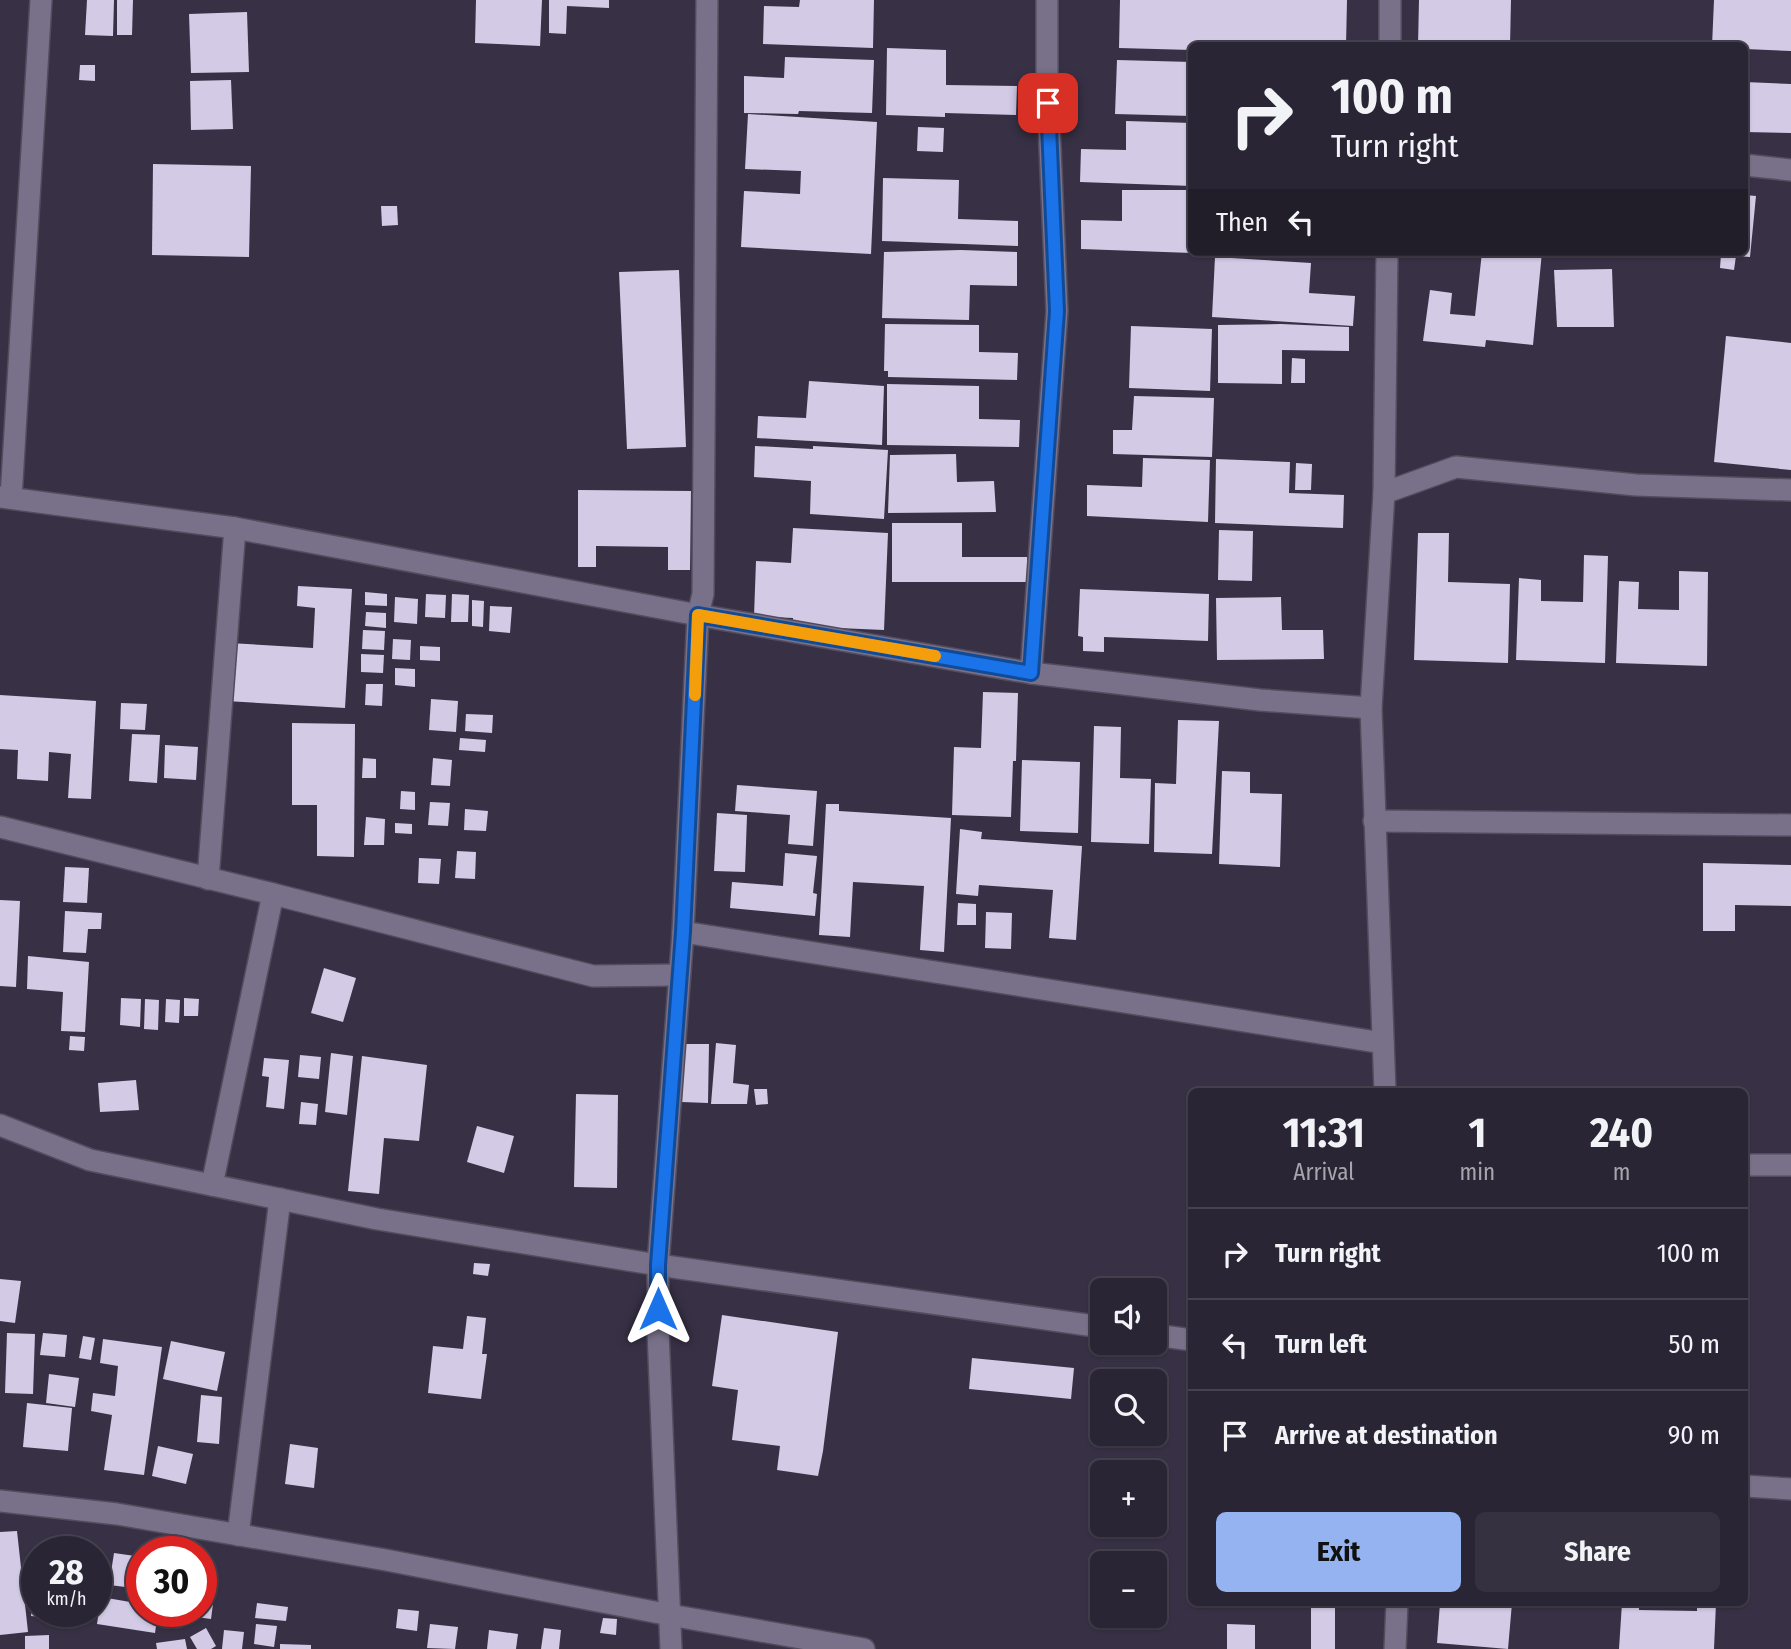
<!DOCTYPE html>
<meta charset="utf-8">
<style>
body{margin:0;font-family:"Fira Sans Condensed",sans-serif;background:#363140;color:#f1f3f6;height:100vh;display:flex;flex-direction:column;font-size:26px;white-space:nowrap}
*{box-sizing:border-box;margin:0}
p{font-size:23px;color:#a5a5ac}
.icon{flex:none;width:38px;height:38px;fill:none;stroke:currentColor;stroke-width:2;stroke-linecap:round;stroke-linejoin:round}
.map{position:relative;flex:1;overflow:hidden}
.side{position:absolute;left:1188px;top:1088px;width:560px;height:518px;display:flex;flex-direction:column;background:#2a2534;border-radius:10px;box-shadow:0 2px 5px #0004,0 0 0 2px #46424f}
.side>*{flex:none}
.top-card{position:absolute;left:1188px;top:42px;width:560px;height:214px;border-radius:10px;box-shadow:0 2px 5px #0004,0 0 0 2px #46424f;background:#2a2534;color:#f1f3f6;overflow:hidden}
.controls{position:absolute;left:1090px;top:1278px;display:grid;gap:14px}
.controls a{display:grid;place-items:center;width:77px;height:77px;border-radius:10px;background:#2a2534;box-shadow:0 2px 5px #0004,0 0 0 2px #46424f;font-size:35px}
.speed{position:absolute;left:21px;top:1536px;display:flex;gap:14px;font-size:35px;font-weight:700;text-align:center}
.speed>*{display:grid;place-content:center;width:91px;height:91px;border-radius:50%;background:#2a2534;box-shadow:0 2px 5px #0004,0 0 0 2px #46424f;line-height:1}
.speed small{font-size:18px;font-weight:400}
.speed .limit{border:10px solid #d22;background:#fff;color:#111}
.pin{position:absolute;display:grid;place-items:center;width:60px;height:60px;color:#fff;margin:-30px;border-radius:14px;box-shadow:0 4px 10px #0006}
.me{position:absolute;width:77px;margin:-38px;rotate:0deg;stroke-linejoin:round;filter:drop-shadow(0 0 5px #0008)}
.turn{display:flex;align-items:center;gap:24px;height:147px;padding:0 28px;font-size:32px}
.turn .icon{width:91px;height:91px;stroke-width:2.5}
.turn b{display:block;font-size:49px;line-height:60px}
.then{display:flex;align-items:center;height:66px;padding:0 28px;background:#0003;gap:14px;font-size:26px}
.eta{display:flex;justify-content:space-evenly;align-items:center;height:119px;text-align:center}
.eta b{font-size:42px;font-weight:700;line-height:49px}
.action{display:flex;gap:14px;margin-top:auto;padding:14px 28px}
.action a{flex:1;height:80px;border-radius:10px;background:#95b2f1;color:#111;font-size:28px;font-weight:700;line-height:80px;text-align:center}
.action a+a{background:#363140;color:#f1f3f6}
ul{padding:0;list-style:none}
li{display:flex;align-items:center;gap:21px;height:91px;padding:0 28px;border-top:2px solid #46424f}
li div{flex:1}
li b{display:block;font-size:26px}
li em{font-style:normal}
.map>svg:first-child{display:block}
</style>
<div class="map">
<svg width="1791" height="1649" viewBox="0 0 1791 1649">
<rect width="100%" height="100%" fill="#383146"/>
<g fill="#d3cae5">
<path d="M87,0H114L113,36L85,35Z"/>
<path d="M117,0H133L132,35H117Z"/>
<path d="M476,0H542L540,46L475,43Z"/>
<path d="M549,0H609V8L567,6L566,34L549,33Z"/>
<path d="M800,0H874L873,48L763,44L764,6L799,7Z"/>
<path d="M1120,0H1347L1346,46H1192V50L1119,48Z"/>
<path d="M1419,0H1511L1510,46H1418Z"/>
<path d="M1714,0H1791V51L1745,49V46H1712Z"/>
<path d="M247,12L249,72L191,73L189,14Z"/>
<path d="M887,48L946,50V85L1017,86L1016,115L945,113V117L886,115Z"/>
<path d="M785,57L874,60L872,113L799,111L798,114L744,113V76L784,78Z"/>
<path d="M1117,60L1192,62V116L1115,114Z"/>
<path d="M80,65H95V81L79,80Z"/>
<path d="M231,80L233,129L191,130L190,81Z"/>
<path d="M1745,82L1791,84V133L1745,132Z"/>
<path d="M748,114L877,122L871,254L741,247L744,191L800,194L801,171L745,169Z"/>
<path d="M1126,121L1192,123V186L1080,182L1081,149L1126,150Z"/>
<path d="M918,127L944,128L943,152L917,151Z"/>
<path d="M153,164L251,166L249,257L152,255Z"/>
<path d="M883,178L959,180L958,219L1018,221V246L882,241Z"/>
<path d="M1122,190H1192V253L1081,249V220L1122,221Z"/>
<path d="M1745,195L1756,196L1750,257L1736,256L1734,270L1720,268L1721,254L1715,252H1745Z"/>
<path d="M381,206H397L398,225L382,226Z"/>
<path d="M961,250L1017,252V286L970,285L969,320L882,318L884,252Z"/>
<path d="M1482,252H1542L1533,345L1486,340L1485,347L1423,341L1430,290L1452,293L1450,314L1475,316Z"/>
<path d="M1215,257L1311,263L1309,293L1355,296L1353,326L1212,317Z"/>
<path d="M1612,269L1614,327H1557L1554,270Z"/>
<path d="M679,270L686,447L627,449L619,272Z"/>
<path d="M885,324L979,325V352L1018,353L1017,380L888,377V371H884Z"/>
<path d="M1281,324L1349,327V351L1282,350V384L1218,383V325Z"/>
<path d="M1131,326L1212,329L1210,391L1129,388Z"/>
<path d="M1726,336L1791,343V470L1714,462Z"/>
<path d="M1292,358L1305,359V383H1291Z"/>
<path d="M809,381L884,386L882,445L757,438L758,416L806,418Z"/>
<path d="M887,384L979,386V419L1020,420L1019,447L887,445Z"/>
<path d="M1134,396L1214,398L1212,457L1113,454V430H1132Z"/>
<path d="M755,446L813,449V446L888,450L884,519L810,514L811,481L754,477Z"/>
<path d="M956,454L957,482L994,481L996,512L888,513L890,455Z"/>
<path d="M1143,458L1210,460L1208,522L1087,516V485L1142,487Z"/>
<path d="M1216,459L1290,462L1289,493L1344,495L1343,528L1215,523Z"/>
<path d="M1296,463L1312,464L1311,490H1295Z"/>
<path d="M578,490L691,491L690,570H668V547L596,546V567H578Z"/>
<path d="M892,523H962V557H1027V582H892Z"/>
<path d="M793,528L888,533L884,630L793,626V618L754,616L756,561L791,563Z"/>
<path d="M1219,530L1253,531L1252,581L1218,580Z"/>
<path d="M1418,533H1449L1448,582L1510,584L1508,663L1414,660Z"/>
<path d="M1584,555L1608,556L1605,663L1516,660L1519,578L1541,580V601L1583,602Z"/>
<path d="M1679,571L1708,572L1707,666L1616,663L1619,581L1639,582L1638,609L1679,610Z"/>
<path d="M298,586L352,589L345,708L226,701L229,643L313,648L315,608L297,606Z"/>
<path d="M1080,589L1209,594L1208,641L1104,637V652L1083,651V637L1078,636Z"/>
<path d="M365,592L387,594V606L365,605Z"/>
<path d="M426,594L446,595L445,618L425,617Z"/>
<path d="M452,594L469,595L468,622H451Z"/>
<path d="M395,597L418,599L417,624L394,622Z"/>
<path d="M1281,597L1282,630H1323L1324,659L1217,660L1216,598Z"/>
<path d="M472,600L484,601L483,627L472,626Z"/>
<path d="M490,606L512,607L510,633L489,631Z"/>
<path d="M366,612L386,613V628L365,626Z"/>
<path d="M363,630L385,631L384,650L362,649Z"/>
<path d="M393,639L411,640L410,660L392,659Z"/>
<path d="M420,646L440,647V661L420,660Z"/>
<path d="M361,654L384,655L383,673L361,672Z"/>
<path d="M395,668L415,669V687L395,685Z"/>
<path d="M366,684H383L382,706L365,705Z"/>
<path d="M983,692L1018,693L1016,761H1013L1011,817L952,815L954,747L981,748Z"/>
<path d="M0,695L96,701L91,799L68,798L71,754L49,752L48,781L17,779L18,750L0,749Z"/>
<path d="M431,699L458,701L456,732L429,730Z"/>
<path d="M121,703L147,704L145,730L120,729Z"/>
<path d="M466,714L493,715L492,733L465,731Z"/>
<path d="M1178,720L1219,721L1212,854L1154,852L1155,783L1176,784Z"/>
<path d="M292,723L355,724L354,857L317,856V805H292Z"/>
<path d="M1094,726L1121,727L1120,778L1151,779L1149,844L1091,842Z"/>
<path d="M132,734L160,735L157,783L129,781Z"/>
<path d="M460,738L486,740L485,752L459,750Z"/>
<path d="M165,745L198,747L196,780L164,778Z"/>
<path d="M363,758L376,759V778H362Z"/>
<path d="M433,758L452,760L450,786L431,785Z"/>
<path d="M1022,760L1080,762L1078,833L1020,831Z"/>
<path d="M1222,771L1250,772V793L1282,794L1280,867L1219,864Z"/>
<path d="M737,785L817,791L813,846L788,844L790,815L735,811Z"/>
<path d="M401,791L415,792V810L400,809Z"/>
<path d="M430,802L450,803L448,826L428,825Z"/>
<path d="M826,804H839V811L951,818L944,952L920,950L924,886L853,882L850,937L819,935Z"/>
<path d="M465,809L488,811L486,831L464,830Z"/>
<path d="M717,813L747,815L745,872L714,871Z"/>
<path d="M366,817L385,819L384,845H364Z"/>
<path d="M395,823L412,824V834L395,833Z"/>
<path d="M960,829L982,832L981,839L1082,846L1076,940L1049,938L1053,890L979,885L978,896L956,894Z"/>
<path d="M457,851L476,852L475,879L455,878Z"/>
<path d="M785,853L817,856L813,893L817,894L815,916L730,908L732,882L783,886Z"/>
<path d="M419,858L441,859L439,884L418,883Z"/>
<path d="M1703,863L1791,865V906L1735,905V931H1703Z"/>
<path d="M65,867L89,868L87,903L63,902Z"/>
<path d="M0,900L20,901L16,987L0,986Z"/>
<path d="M958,903L976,904V925H957Z"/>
<path d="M65,911L102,913L101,929H88L86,953L63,952Z"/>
<path d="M986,912L1012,913L1011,949L985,948Z"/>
<path d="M28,956L89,962L85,1032L61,1031L63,992L27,989Z"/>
<path d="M324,968L356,978L343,1022L311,1013Z"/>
<path d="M121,998L141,999L140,1027L120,1025Z"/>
<path d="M184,998L199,999L198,1016H184Z"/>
<path d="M145,999L159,1000L158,1030L144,1029Z"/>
<path d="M166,999L180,1000L179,1023L165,1022Z"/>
<path d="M70,1036L85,1037L84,1051L69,1050Z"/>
<path d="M716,1043L736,1045L733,1083L749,1085L747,1104H711Z"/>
<path d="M683,1044H709L708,1103L682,1102Z"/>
<path d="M331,1053L353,1056L347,1115L325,1112Z"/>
<path d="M300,1055L321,1057L319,1079L298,1077Z"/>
<path d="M362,1056L427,1065L419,1141L384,1138L379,1194L348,1191Z"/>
<path d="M264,1058L289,1060L284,1109L266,1107L269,1077L262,1076Z"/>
<path d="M136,1080L139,1110L100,1112L98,1083Z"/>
<path d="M754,1089H767L768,1104L756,1105Z"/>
<path d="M576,1094L618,1095L617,1188L574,1187Z"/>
<path d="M301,1102L318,1104L316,1125L299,1124Z"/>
<path d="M477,1126L514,1136L504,1173L467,1162Z"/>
<path d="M474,1263L490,1264L488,1276L473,1274Z"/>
<path d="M0,1279L21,1281L15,1323L0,1321Z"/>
<path d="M722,1315L838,1332L823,1451L818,1476L777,1470L780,1446L732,1440L738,1390L712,1386Z"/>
<path d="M467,1316L486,1318L482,1354H487L481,1399L428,1393L433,1346L463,1349Z"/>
<path d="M7,1333L35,1334L33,1394L5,1393Z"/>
<path d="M43,1333L67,1335L65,1357L40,1355Z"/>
<path d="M83,1336L95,1338L91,1360L79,1358Z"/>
<path d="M103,1339L162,1347L144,1475L104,1470L112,1415L91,1411L93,1393L115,1396L118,1366L100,1363Z"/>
<path d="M171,1341L225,1352L217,1391L163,1379Z"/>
<path d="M972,1358L1074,1368L1071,1399L969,1389Z"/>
<path d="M49,1374L79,1378L75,1407L46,1403Z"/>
<path d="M201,1395L222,1397L219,1444L197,1442Z"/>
<path d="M27,1403L72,1408L68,1451L23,1447Z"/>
<path d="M290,1444L318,1448L314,1488L285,1484Z"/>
<path d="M158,1446L193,1454L186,1484L152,1476Z"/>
<path d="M17,1531L28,1632L0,1635V1532Z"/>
<path d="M114,1553L142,1557V1589L109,1585Z"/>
<path d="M34,1586L37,1587V1612H62V1619L31,1616Z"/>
<path d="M201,1594L214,1596L211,1619L167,1613L201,1612Z"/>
<path d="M101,1597L142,1604V1612H158L155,1633L97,1624Z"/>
<path d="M257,1603L288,1607L286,1621L255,1618Z"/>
<path d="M1309,1603H1362V1607L1335,1606V1649H1311V1607Z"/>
<path d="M1440,1603H1512L1508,1649L1437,1643Z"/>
<path d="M1622,1603H1639V1610L1697,1611V1603H1716L1714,1649H1619Z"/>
<path d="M398,1609L419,1611L417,1631L396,1628Z"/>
<path d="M603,1618L617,1619L616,1635L600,1633Z"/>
<path d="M256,1624L277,1626L274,1647L254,1644Z"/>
<path d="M430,1624L458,1627L455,1649L427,1648Z"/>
<path d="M1227,1624L1255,1625V1649H1227Z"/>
<path d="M206,1628L216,1646L211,1649H197L190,1637Z"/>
<path d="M544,1628L561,1630L559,1649H541Z"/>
<path d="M224,1630L244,1632L242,1649H222Z"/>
<path d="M489,1630L518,1634L516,1649H487Z"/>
<path d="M49,1635V1649H25V1636Z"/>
<path d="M185,1639L187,1649H157L156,1643Z"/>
<path d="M280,1644L311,1645V1649H280Z"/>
</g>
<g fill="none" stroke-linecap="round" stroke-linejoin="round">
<g stroke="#524c5d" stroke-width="24">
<g id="minor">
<path d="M1390,46V0"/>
<path d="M1745,165L1791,170"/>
<path d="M1384,493L1456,467L1636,485L1791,490"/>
<path d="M0,497L235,528L698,615L1031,673L1260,700L1371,708"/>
<path d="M11,498L41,0"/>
<path d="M1031,673L1057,311L1047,77V0"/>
<path d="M1374,821L1791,825"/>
<path d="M0,827L273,894L212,1185"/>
<path d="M208,879L235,528"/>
<path d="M273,894L593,976L679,975"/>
<path d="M683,932L1383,1043"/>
<path d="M1385,1092L1371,708L1384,493L1387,252"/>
<path d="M0,1125L90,1160L377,1219L658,1265L1102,1327"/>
<path d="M1745,1165H1791"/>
<path d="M1155,1335L1192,1340"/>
<path d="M1745,1486L1791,1489"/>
<path d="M0,1501L117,1514L386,1560L670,1615L864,1649"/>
<path d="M238,1535L280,1199"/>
<path d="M671,1649L658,1331V1265L683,932L698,615L703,594L707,0"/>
<path d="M1395,1649L1397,1603"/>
</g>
</g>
<use href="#minor" stroke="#797189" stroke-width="21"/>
</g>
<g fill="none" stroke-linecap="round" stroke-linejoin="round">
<g stroke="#114b97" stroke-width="18">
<path id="route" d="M658,1309V1265L683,932L698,615L1031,673L1057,311L1048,103"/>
</g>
<use href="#route" stroke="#1a73e8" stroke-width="12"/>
<path stroke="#f59e0b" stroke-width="12" d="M695,695L698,615L935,656"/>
</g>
</svg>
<div class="controls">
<a><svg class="icon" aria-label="sound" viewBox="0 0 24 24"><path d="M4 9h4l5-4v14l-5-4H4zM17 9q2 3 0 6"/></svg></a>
<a><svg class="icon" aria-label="search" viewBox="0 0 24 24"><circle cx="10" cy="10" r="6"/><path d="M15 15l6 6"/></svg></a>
<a>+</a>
<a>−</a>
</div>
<div class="speed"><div>28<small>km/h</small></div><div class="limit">30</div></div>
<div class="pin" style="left:1048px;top:103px;background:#d93025"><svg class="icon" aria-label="arrive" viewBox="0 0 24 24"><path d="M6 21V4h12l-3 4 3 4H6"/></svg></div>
<svg class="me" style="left:658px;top:1309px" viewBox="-20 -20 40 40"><path d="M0-17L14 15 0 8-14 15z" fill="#1a73e8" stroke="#fff" stroke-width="4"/></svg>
<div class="top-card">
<div class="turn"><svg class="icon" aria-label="right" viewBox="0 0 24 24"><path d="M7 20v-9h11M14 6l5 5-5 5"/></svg><div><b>100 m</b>Turn right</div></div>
<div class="then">Then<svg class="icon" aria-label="left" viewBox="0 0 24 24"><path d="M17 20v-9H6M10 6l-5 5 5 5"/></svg></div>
</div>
<section class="side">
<div class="eta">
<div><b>11:31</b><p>Arrival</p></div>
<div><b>1</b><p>min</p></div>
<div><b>240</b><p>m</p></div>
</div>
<ul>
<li><svg class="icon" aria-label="right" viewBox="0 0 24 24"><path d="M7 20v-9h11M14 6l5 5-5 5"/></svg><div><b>Turn right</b></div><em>100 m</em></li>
<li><svg class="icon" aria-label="left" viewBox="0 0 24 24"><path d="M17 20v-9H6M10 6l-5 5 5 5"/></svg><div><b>Turn left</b></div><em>50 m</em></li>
<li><svg class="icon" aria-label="arrive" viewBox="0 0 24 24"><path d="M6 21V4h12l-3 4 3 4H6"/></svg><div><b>Arrive at destination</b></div><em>90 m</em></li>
</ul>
<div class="action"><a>Exit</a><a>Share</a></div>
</section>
</div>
